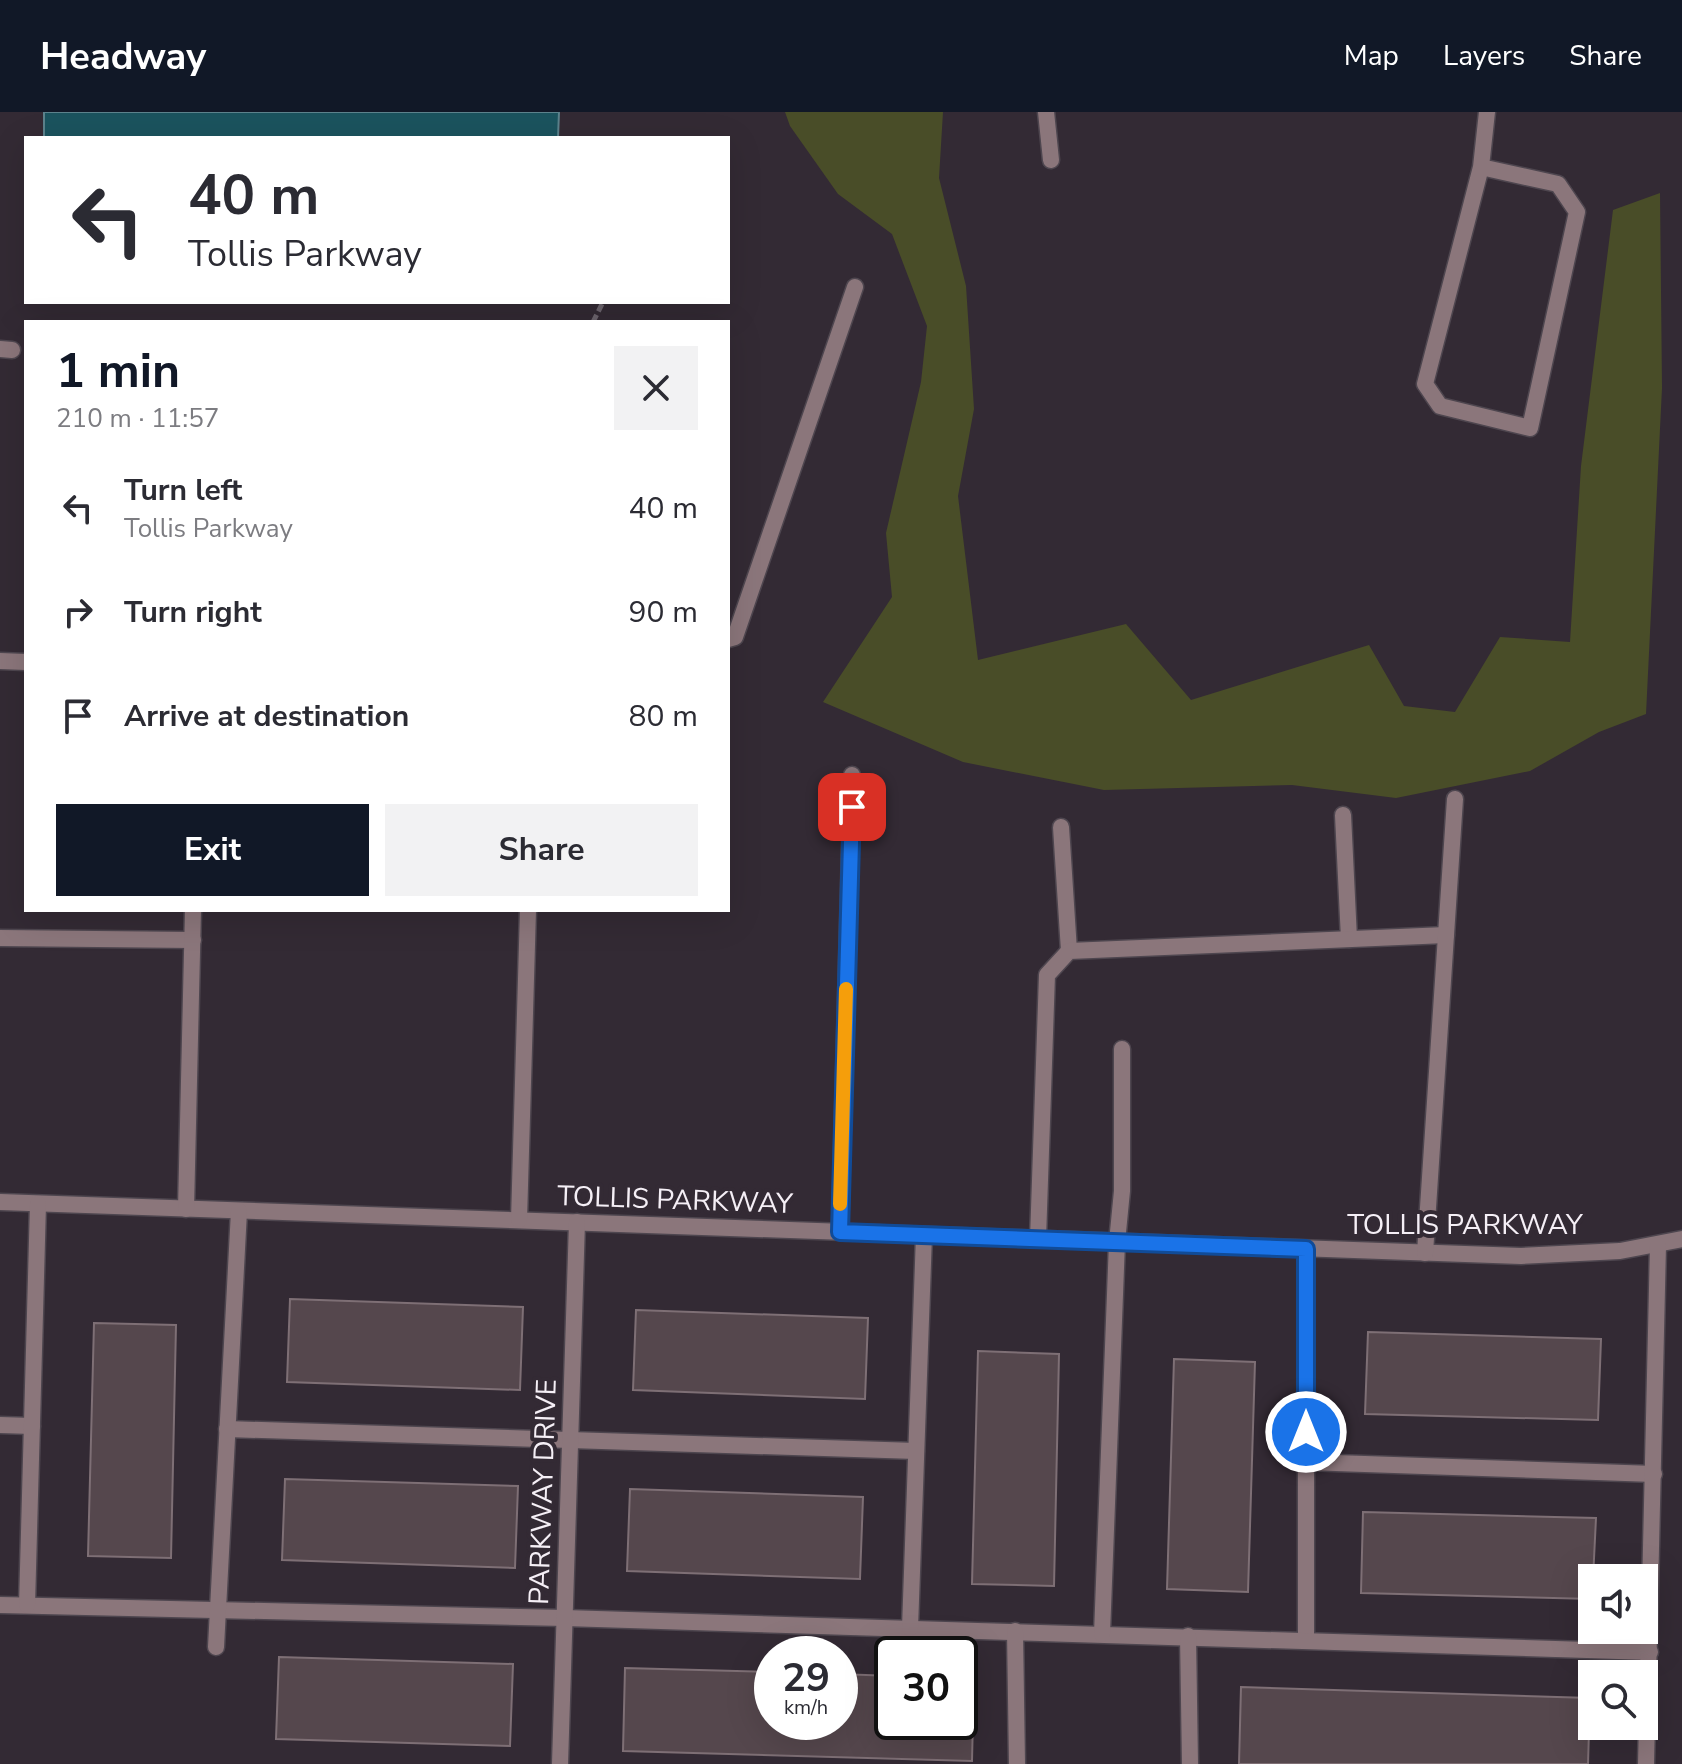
<!DOCTYPE html>
<meta charset="utf-8">
<style>
body{margin:0;font-family:"Nunito Sans",sans-serif;background:#f2f2f3;color:#2b2b33;height:100vh;display:flex;flex-direction:column;font-size:30px;white-space:nowrap}
*{box-sizing:border-box;margin:0}
p{font-size:26px;color:#7c7c81}
.icon{flex:none;width:44px;height:44px;fill:none;stroke:currentColor;stroke-width:2;stroke-linecap:round;stroke-linejoin:round}
.map{position:relative;flex:1;overflow:hidden}
.details{position:absolute;left:24px;top:208px;width:706px;height:592px;display:flex;flex-direction:column;background:#fff;border-radius:0px;box-shadow:0 8px 32px #0002}
.details>*{flex:none}
.guide{position:absolute;left:24px;top:24px;width:706px;height:168px;border-radius:0px;box-shadow:0 8px 32px #0002;background:#fff;color:#2b2b33;overflow:hidden}
.fabs{position:absolute;left:1578px;top:1452px;display:grid;gap:16px}
.fabs a{display:grid;place-items:center;width:80px;height:80px;border-radius:0px;background:#fff;box-shadow:0 8px 32px #0002;font-size:40px}
.speed{position:absolute;left:754px;top:1524px;display:flex;gap:16px;font-size:40px;font-weight:700;text-align:center}
.speed>*{display:grid;place-content:center;width:104px;height:104px;border-radius:50%;background:#fff;box-shadow:0 8px 32px #0002;line-height:1}
.speed small{font-size:20px;font-weight:400}
.speed .limit{border:4px solid #111;border-radius:12px;background:#fff;color:#111}
.pin{position:absolute;display:grid;place-items:center;width:68px;height:68px;color:#fff;margin:-34px;border-radius:16px;box-shadow:0 4px 12px #0006}
.me{position:absolute;width:88px;margin:-44px;rotate:0deg;stroke-linejoin:round;filter:drop-shadow(0 0 6px #0008)}
.turn{display:flex;align-items:center;gap:28px;height:168px;padding:0 32px;font-size:36px}
.turn .icon{width:104px;height:104px;stroke-width:2.5}
.turn b{display:block;font-size:56px;line-height:68px}
.round{display:grid;place-items:center;flex:none;width:84px;height:84px;border-radius:0px;background:#f2f2f3}
.summary{display:flex;align-items:center;justify-content:space-between;height:136px;padding:0 32px}
h1{font-size:48px;font-weight:700;line-height:60px;color:#111827}
.primary-button{display:flex;gap:16px;margin-top:auto;padding:16px 32px}
.primary-button a{flex:1;height:92px;border-radius:0px;background:#111827;color:#fff;font-size:32px;font-weight:700;line-height:92px;text-align:center}
.primary-button a+a{background:#f2f2f3;color:#2b2b33}
ul{padding:0;list-style:none}
li{display:flex;align-items:center;gap:24px;height:104px;padding:0 32px}
li div{flex:1}
li b{display:block;font-size:30px}
li em{font-style:normal}
header{display:flex;align-items:center;gap:48px;box-sizing:border-box;height:112px;padding:0 40px;background:#111827;color:#fff}
header strong{font-size:38px}
nav{display:flex;gap:44px;margin-inline-start:auto;font-size:28px}
.map>svg:first-child{display:block}
</style>
<header>
<strong>Headway</strong>
<nav><a>Map</a><a>Layers</a><a>Share</a></nav>
</header>
<div class="map">
<svg width="1682" height="1652" viewBox="0 0 1682 1652">
<rect width="100%" height="100%" fill="#332a34"/>
<path fill="#494d28" d="M785,0H943L939,66L966,174L974,297L958,384L978,548L1126,512L1191,588L1369,533L1404,594L1455,600L1500,525L1570,530L1581,354L1613,98L1660,81L1662,276L1646,602L1599,620L1530,659L1396,686L1292,673L1104,678L963,650L823,590L892,485L886,421L921,270L927,214L892,122L838,82L790,14Z"/>
<path fill="#1b535e" stroke="#5c828c" stroke-width="2" d="M44,0H559L558,26H44Z"/>
<g fill="#55474d" stroke="#7e6f75" stroke-width="2">
<path d="M290,1187L523,1195L520,1278L287,1270Z"/>
<path d="M636,1198L868,1206L865,1287L633,1278Z"/>
<path d="M94,1211L176,1213L171,1446L88,1444Z"/>
<path d="M1368,1220L1601,1227L1598,1308L1365,1302Z"/>
<path d="M978,1239L1059,1242L1054,1474L972,1472Z"/>
<path d="M1174,1247L1255,1250L1248,1480L1167,1477Z"/>
<path d="M285,1367L518,1374L515,1456L282,1448Z"/>
<path d="M630,1377L863,1385L860,1467L627,1459Z"/>
<path d="M1363,1400L1596,1406L1592,1487L1361,1481Z"/>
<path d="M279,1545L513,1552L510,1634L276,1627Z"/>
<path d="M625,1556L772,1560V1610H840V1562L892,1564V1610H960V1566H974L972,1649L623,1639Z"/>
<path d="M1241,1575L1590,1586L1588,1652H1239Z"/>
</g>
<g fill="none" stroke-linecap="round" stroke-linejoin="round">
<g stroke="#4e464f" stroke-width="19">
<g id="service">
<path d="M1046,0L1051,48"/>
<path d="M1481,55L1558,72L1577,100L1530,316L1440,294L1425,272L1481,55L1487,0"/>
<path d="M0,237L12,238"/>
<path d="M1343,703L1349,827"/>
<path d="M1061,715L1069,839"/>
<path d="M1117,1130L1122,1079V937"/>
<path d="M1306,1350L1654,1362"/>
</g>
</g>
<g stroke="#4e464f" stroke-width="19">
<g id="minor">
<path d="M728,527L735,525L855,175"/>
<path d="M0,549L26,550"/>
<path d="M0,826L193,828"/>
<path d="M0,1090L1521,1144L1620,1139L1682,1127"/>
<path d="M186,1097L193,798"/>
<path d="M519,1108L528,798"/>
<path d="M840,1120L852,663"/>
<path d="M1038,1127L1047,863L1069,839L1446,823"/>
<path d="M1306,1137V1528"/>
<path d="M1425,1141L1455,687"/>
<path d="M0,1313L32,1314"/>
<path d="M227,1317L916,1339"/>
<path d="M0,1493L565,1506L1650,1540"/>
<path d="M27,1493L38,1092"/>
<path d="M910,1516L924,1123"/>
<path d="M1015,1519L1017,1652"/>
<path d="M1102,1522L1117,1130"/>
<path d="M1188,1524L1190,1652"/>
<path d="M216,1535L239,1099"/>
<path d="M560,1652L577,1110"/>
<path d="M1646,1652L1658,1133"/>
</g>
</g>
<path stroke="#6d656e" stroke-width="5" stroke-dasharray="8 4" stroke-linecap="butt" d="M593,210L603,190"/>
<use href="#service" stroke="#8b767b" stroke-width="16"/>
<use href="#minor" stroke="#8b767b" stroke-width="16"/>
</g>
<g fill="none" stroke-linecap="round" stroke-linejoin="round">
<g stroke="#114b97" stroke-width="20">
<path id="route" d="M852,695L840,1120L1306,1137V1320"/>
</g>
<use href="#route" stroke="#1a73e8" stroke-width="14"/>
<path stroke="#f59e0b" stroke-width="14" d="M840,1092L846,877"/>
</g>
<g text-anchor="middle" dominant-baseline="central" stroke-width="8" stroke-linejoin="round" paint-order="stroke">
<g font-size="28" fill="#f5eff6" stroke="#332a34">
<text transform="translate(675 1088) rotate(2)">TOLLIS PARKWAY</text>
<text x="1465" y="1113">TOLLIS PARKWAY</text>
<text transform="translate(543 1380) rotate(-88)">PARKWAY DRIVE</text>
</g>
</g>
</svg>
<div class="fabs">
<a><svg class="icon" aria-label="sound" viewBox="0 0 24 24"><path d="M4 9h4l5-4v14l-5-4H4zM17 9q2 3 0 6"/></svg></a>
<a><svg class="icon" aria-label="search" viewBox="0 0 24 24"><circle cx="10" cy="10" r="6"/><path d="M15 15l6 6"/></svg></a>
</div>
<div class="speed"><div>29<small>km/h</small></div><div class="limit">30</div></div>
<div class="pin" style="left:852px;top:695px;background:#d93025"><svg class="icon" aria-label="arrive" viewBox="0 0 24 24"><path d="M6 21V4h12l-3 4 3 4H6"/></svg></div>
<svg class="me" style="left:1306px;top:1320px" viewBox="-20 -20 40 40"><circle r="17" fill="#1a73e8" stroke="#fff" stroke-width="3"/><path d="M0-11L8 9 0 5-8 9z" fill="#fff"/></svg>
<div class="guide">
<div class="turn"><svg class="icon" aria-label="left" viewBox="0 0 24 24"><path d="M17 20v-9H6M10 6l-5 5 5 5"/></svg><div><b>40 m</b>Tollis Parkway</div></div>
</div>
<section class="details">
<div class="summary"><div><h1>1 min</h1><p>210 m · 11:57</p></div><a class="round"><svg class="icon" aria-label="close" viewBox="0 0 24 24"><path d="M6 6l12 12M18 6L6 18"/></svg></a></div>
<ul>
<li><svg class="icon" aria-label="left" viewBox="0 0 24 24"><path d="M17 20v-9H6M10 6l-5 5 5 5"/></svg><div><b>Turn left</b><p>Tollis Parkway</p></div><em>40 m</em></li>
<li><svg class="icon" aria-label="right" viewBox="0 0 24 24"><path d="M7 20v-9h11M14 6l5 5-5 5"/></svg><div><b>Turn right</b></div><em>90 m</em></li>
<li><svg class="icon" aria-label="arrive" viewBox="0 0 24 24"><path d="M6 21V4h12l-3 4 3 4H6"/></svg><div><b>Arrive at destination</b></div><em>80 m</em></li>
</ul>
<div class="primary-button"><a>Exit</a><a>Share</a></div>
</section>
</div>
